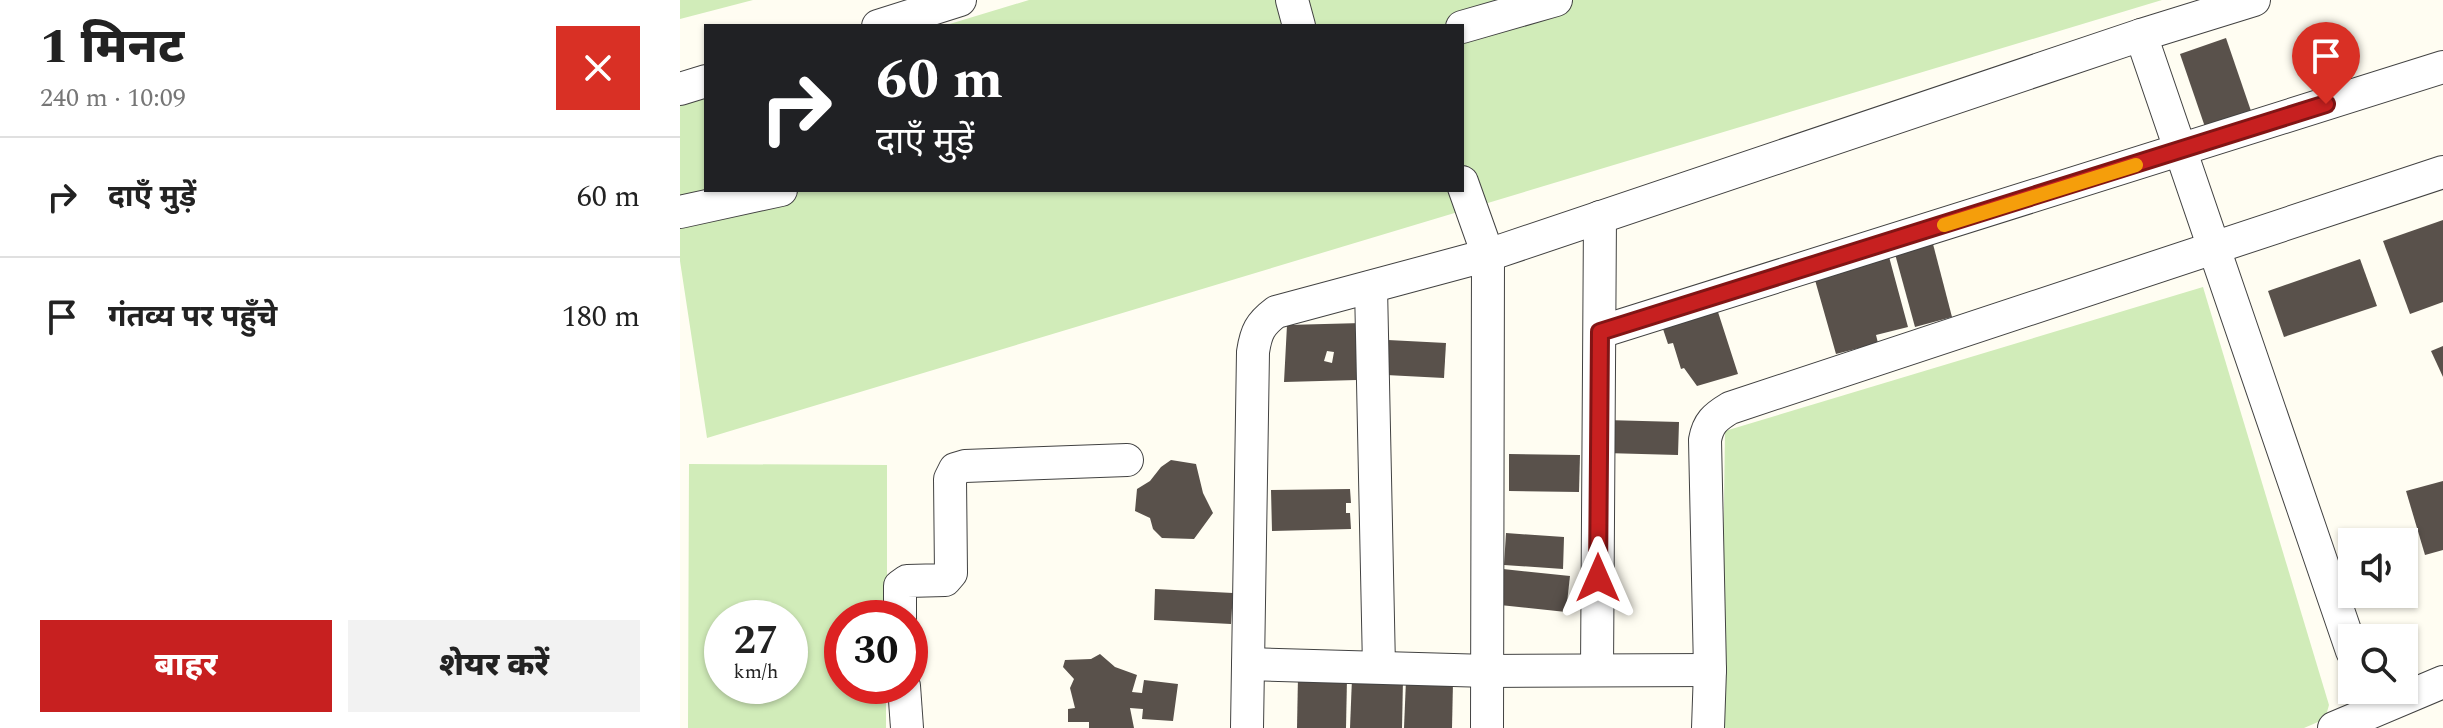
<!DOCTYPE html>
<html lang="hi">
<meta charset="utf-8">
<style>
body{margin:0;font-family:Spectral,"Noto Sans Devanagari",serif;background:#f2f2f2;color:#222;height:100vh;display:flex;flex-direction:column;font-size:30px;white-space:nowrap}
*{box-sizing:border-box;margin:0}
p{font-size:26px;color:#767676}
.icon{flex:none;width:44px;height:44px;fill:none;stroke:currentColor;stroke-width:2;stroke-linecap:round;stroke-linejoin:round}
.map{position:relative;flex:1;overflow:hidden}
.details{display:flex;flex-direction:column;background:#fff;width:680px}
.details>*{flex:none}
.guide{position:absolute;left:24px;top:24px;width:760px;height:168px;border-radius:0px;box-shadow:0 2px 6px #0004;background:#202124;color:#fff;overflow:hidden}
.buttons{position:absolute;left:1658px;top:528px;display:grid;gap:16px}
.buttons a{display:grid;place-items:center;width:80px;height:80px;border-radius:0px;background:#fff;box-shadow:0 2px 6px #0004;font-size:40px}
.speed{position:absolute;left:24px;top:600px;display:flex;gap:16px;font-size:40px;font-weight:700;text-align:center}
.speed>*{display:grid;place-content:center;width:104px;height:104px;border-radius:50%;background:#fff;box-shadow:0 2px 6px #0004;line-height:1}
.speed small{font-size:20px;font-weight:400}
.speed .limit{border:12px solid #d22;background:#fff;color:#111}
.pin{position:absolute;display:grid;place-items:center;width:68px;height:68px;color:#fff;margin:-82px -34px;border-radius:50% 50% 50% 0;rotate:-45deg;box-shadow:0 0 8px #0007}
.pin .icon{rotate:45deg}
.me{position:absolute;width:88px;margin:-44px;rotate:0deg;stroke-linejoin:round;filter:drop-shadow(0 0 6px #0008)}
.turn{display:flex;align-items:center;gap:28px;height:168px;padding:0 40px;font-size:36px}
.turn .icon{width:104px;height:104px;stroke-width:2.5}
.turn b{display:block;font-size:56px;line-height:68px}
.round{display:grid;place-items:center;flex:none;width:84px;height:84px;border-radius:0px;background:#f2f2f2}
.overview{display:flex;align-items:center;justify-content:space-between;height:136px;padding:0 40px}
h1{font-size:48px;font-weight:800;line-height:60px}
.button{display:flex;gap:16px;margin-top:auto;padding:16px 40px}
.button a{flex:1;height:92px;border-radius:0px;background:#c72020;color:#fff;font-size:32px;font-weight:800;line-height:92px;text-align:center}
.button a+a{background:#f2f2f2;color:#222}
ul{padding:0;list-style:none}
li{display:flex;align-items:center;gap:24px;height:120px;padding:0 40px;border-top:2px solid #e0e0e0}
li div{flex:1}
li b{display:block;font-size:30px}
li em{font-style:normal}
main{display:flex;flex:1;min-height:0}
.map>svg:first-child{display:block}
</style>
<main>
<section class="details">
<div class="overview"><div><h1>1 मिनट</h1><p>240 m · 10:09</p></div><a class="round" style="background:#d93025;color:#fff"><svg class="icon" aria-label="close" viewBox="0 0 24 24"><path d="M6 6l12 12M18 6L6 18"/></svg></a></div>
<ul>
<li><svg class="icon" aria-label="right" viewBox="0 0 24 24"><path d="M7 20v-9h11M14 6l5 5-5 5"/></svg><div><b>दाएँ मुड़ें</b></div><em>60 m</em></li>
<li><svg class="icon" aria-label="arrive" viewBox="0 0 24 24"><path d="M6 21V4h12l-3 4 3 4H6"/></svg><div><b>गंतव्य पर पहुँचे</b></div><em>180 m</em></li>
</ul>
<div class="button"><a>बाहर</a><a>शेयर करें</a></div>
</section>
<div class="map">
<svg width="1763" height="728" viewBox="0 0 1763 728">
<rect width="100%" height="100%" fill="#fffdf2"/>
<g fill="#d1ecb9" fill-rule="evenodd">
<path d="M0,0H73L0,19Z"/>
<path d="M349,0H1482L27,438L0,261V106L26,98V190H782V26H263Z"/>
<path d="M1523,287L1649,705L1645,719L1624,728H1041L1045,431Z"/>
<path d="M9,464L207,465V618H162V686H206V728H8ZM42,618H110V686H42Z"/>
</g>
<g fill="#59514b" fill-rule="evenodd">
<path d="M1546,38L1571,111L1525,127L1500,54Z"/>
<path d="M1763,220V302L1730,314L1703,241Z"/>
<path d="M1253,244L1272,317L1235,327L1215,254Z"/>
<path d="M1208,253L1228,327L1196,335L1198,343L1156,354L1133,273Z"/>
<path d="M1680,259L1697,306L1604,337L1588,291Z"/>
<path d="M1038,312L1058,374L1017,386L1004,368L1001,369L993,343L988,344L983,329Z"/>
<path d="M682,323L677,380L604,382L607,325ZM647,351L654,352L652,363L644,361Z"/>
<path d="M708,340L766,343L764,378L706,375Z"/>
<path d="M1763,346V377L1751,351Z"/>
<path d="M926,420L999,422L998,455L925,453Z"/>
<path d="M829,454L900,455L899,492L829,491Z"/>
<path d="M491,460L516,464L523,493L533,513L514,539L482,538L473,529L470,518L455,511L457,489L470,481L481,467Z"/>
<path d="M1763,481V550L1745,555L1726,491Z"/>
<path d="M670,489L671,503H666V513H670L671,529L592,531L591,490Z"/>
<path d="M826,533L884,537L883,569L824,565Z"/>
<path d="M823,569L890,576L886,612L820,605Z"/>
<path d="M475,589L553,593L551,624L474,620Z"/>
<path d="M420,654L435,667L457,675L452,692L462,693L464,680L498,684L493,721L462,719L463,709L450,708L454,728H409V722H388V709L395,708L390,688L394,679L383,667L385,660L411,659Z"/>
<path d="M618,676L667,678L666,728H617Z"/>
<path d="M672,678L723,679L722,728H670Z"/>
<path d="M726,680L773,682L772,728H724Z"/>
</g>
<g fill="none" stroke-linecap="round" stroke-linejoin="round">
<g stroke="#424242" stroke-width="34">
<g id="minor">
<path d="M612,0L619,26"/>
<path d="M198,26L280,0"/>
<path d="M782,27L876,0"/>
<path d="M1461,35L1672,651"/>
<path d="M0,89L26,81"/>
<path d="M782,182L808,255L807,728"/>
<path d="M0,212L101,190"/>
<path d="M691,287L699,667"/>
<path d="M920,332L1763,67"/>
<path d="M220,618V586L227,581L265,580L271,573L270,479L275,469L285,466L447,460"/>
<path d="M568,664L808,671L1030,670"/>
<path d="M917,670L920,217"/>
<path d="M224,686L227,728"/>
<path d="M567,728L573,352C576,332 580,324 596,312L808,255L1461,35L1574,0"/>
<path d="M1028,728L1030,670L1025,440C1028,423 1035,417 1050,408L1763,172"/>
<path d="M1654,728L1763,682"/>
</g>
</g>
<use href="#minor" stroke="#fff" stroke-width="32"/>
</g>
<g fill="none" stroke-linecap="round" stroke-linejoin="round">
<g stroke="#811515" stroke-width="20">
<path id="route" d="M918,578L920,332L1646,104"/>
</g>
<use href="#route" stroke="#c72020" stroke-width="14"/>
<path stroke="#f59e0b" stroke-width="14" d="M1264,225L1456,165"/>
</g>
</svg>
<div class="buttons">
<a><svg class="icon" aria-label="sound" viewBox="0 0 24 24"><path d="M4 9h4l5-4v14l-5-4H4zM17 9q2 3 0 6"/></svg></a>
<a><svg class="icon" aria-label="search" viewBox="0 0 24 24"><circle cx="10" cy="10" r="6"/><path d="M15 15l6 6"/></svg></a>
</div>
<div class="speed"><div>27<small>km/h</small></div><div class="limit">30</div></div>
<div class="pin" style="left:1646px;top:104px;background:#d93025"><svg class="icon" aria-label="arrive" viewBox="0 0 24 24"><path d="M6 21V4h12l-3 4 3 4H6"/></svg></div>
<svg class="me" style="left:918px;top:578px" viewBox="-20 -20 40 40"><path d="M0-17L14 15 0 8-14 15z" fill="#c72020" stroke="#fff" stroke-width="4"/></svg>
<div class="guide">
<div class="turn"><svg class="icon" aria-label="right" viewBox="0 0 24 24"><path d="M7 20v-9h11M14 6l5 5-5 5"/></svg><div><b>60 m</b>दाएँ मुड़ें</div></div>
</div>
</div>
</main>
